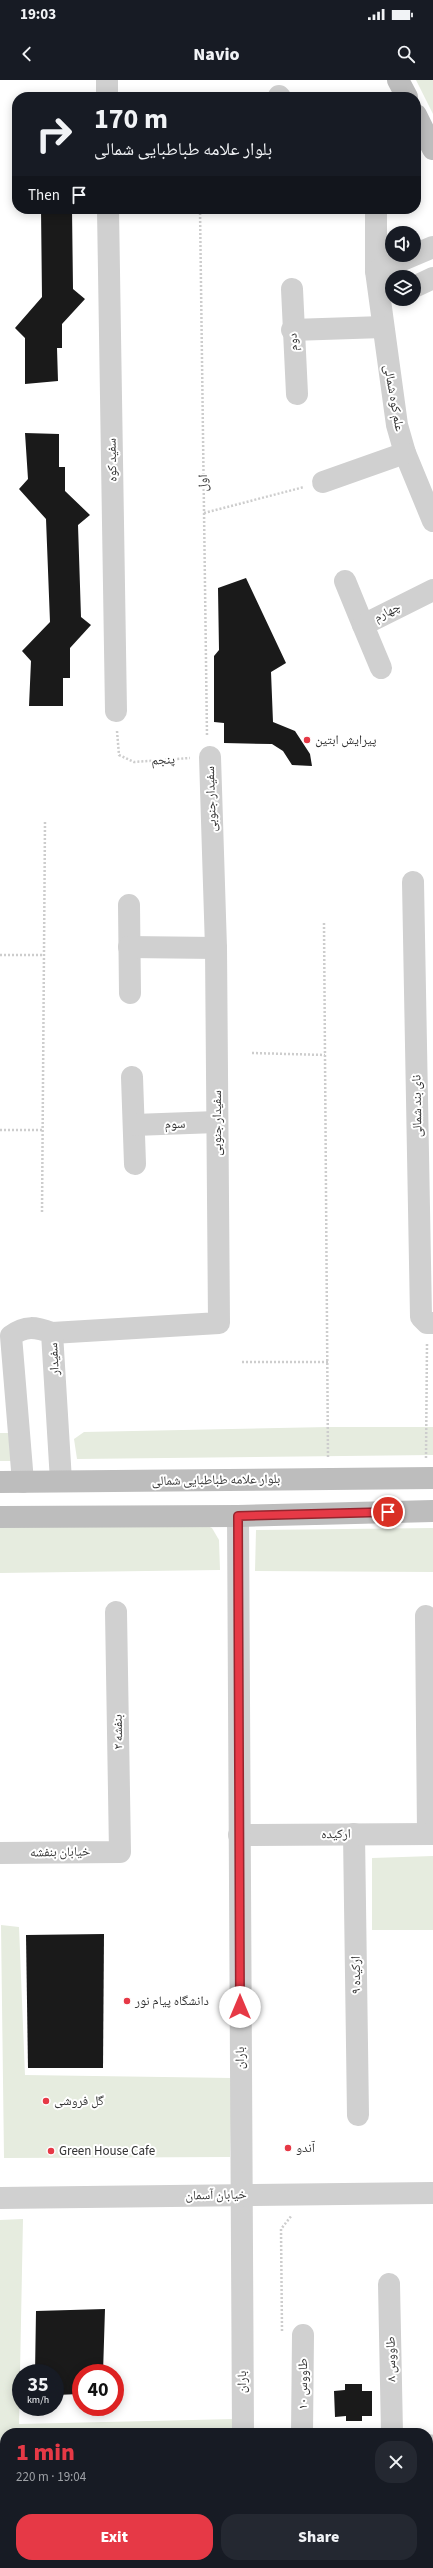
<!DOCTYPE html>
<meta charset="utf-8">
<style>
body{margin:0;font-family:"Source Sans 3","Noto Naskh Arabic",sans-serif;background:#242831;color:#f1f3f6;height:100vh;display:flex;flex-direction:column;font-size:15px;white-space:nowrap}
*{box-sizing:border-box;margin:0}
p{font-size:13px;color:#9ea1a6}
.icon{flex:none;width:22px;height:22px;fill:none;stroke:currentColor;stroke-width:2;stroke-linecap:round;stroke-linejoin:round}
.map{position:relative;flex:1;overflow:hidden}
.details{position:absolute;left:0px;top:2348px;width:433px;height:140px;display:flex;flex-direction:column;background:#171b24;border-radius:16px 16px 0 0;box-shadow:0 2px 10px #0003}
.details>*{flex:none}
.top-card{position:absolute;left:12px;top:12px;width:409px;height:122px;border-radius:16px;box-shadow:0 2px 10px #0003;background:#171b24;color:#f1f3f6;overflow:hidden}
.tools{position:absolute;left:385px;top:146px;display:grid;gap:8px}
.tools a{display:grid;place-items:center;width:36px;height:36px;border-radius:50%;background:#171b24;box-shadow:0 2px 10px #0003;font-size:20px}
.speed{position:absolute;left:12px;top:2284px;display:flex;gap:8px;font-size:20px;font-weight:700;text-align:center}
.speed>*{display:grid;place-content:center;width:52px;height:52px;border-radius:50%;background:#171b24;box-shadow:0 2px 10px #0003;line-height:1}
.speed small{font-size:10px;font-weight:400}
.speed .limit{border:6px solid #d22;background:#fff;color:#111}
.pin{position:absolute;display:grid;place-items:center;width:34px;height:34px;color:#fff;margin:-17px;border:2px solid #fff;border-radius:50%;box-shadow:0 1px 4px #0007}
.me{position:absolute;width:44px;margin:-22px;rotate:0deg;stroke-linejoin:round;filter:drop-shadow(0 0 3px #0008)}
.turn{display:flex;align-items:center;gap:14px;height:84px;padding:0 16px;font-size:18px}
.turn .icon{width:52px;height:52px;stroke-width:2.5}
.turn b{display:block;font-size:28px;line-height:34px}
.then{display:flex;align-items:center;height:38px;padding:0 16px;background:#0003;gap:8px;font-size:15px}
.round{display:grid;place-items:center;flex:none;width:42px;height:42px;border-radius:16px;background:#242831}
.overview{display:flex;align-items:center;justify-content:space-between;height:68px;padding:0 16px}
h1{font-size:24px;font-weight:800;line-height:30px;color:#e63946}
.cta{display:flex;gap:8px;margin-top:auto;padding:8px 16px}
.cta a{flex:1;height:46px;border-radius:16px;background:#e63946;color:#fff;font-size:16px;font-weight:800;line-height:46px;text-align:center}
.cta a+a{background:#242831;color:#f1f3f6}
.status{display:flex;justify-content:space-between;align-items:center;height:28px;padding:0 20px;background:#171b24;direction:ltr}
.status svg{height:11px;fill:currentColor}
header{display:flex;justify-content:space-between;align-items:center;height:52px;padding:0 16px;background:#171b24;font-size:18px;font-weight:800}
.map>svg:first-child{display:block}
</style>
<div class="status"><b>19:03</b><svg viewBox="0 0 49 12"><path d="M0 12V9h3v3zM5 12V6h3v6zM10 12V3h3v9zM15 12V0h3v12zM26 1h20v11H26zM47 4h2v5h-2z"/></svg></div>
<header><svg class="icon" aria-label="back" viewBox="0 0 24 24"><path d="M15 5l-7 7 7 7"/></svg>Navio<svg class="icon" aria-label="search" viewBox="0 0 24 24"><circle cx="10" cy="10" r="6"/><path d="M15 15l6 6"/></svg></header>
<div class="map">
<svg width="433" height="2488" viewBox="0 0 433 2488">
<rect width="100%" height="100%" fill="#fff"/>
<g fill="#e6ecdf">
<path d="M416,0H433V34Z"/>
<path d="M328,1347H433V1375L77,1379L74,1359L84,1352Z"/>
<path d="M0,1353H9L12,1381H0Z"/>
<path d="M198,1442L212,1448L219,1460L220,1490L0,1493V1444Z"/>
<path d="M433,1448V1492L255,1491L256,1450Z"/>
<path d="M433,1776V1850H372V1778Z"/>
<path d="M1,1845L19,1847L25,1995L232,1998L230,2077L4,2078Z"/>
<path d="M23,2139L19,2344L235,2339L233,2353H5V2417H0V2140Z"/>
</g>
<g fill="#1a1a1a">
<path d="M41,129H72L73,209L85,219L62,244V268H57L58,301L25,304V258L15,248L42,217Z"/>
<path d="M25,353L59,354V387H65V411L90,435L78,445L81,537L91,545L70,568V598H63V626H29L31,581L22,571L50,542L46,439L19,409L28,399Z"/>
<path d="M246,498L286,583L271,592L273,642L295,651L310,674L312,686L292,685L283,671L272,664L224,663V643L214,642V576L219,570L218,508Z"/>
<path d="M104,1854L103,1988H28L26,1855Z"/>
<path d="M105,2229L103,2293H81V2314L55,2315V2293H35L36,2231Z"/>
<path d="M345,2304H362V2311H372V2336H362V2341H346V2336L335,2337L334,2311L345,2310Z"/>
</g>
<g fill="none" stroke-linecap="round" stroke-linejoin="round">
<g stroke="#cdcdcd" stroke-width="2.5" stroke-dasharray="2 2" stroke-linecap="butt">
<path d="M200,129L207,656"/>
<path d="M204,433L304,407"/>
<path d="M117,651L119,675L134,682L190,678"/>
<path d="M324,843L328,1379"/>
<path d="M0,875H44"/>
<path d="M252,973L325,975"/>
<path d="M0,1050H43"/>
<path d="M42,1132L45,741"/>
<path d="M242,1282H328"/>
<path d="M426,1378L427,1263"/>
<path d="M282,2251L281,2149L292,2135"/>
<path d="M255,2488L257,2483"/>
</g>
<g stroke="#d0d0d0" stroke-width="22">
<path d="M107,0V17"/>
<path d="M279,16L280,17"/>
<path d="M108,129L116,631"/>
<path d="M376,129V191L397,345L405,373L433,441"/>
<path d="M376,191L433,167"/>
<path d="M414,207L433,198"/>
<path d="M292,209L297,314"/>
<path d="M292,250L383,247"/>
<path d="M323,402L405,373"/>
<path d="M345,501L363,545L433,510"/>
<path d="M363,545L381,588"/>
<path d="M413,802L421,1237L427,1243H433"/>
<path d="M129,825L130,913"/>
<path d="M129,867L216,868"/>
<path d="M132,997L135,1084"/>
<path d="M134,1045L217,1042"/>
<path d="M52,1253L219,1243L216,868L210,677"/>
<path d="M23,1402L11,1256C25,1245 36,1247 52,1253L61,1401"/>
<path d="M426,1536L428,1754"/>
<path d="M354,1754L358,2035"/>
<path d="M239,1755L433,1754"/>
<path d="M0,1773L120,1772L116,1532"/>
<path d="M389,2204L392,2353"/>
<path d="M302,2353L303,2255"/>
<path d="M428,2365L433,2366"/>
<path d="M0,2444H5"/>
<path d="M302,2483V2487L306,2488"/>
<path d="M393,2483V2488"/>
</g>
<g stroke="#d0d0d0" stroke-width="22">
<path d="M238,1436L243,2353"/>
<path d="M0,2118L433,2113"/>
<path d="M224,2488L226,2483"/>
</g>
<g stroke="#bdbdbd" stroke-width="22">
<path d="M398,0L407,17"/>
<path d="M416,35L433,69"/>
<path d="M0,1402L433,1398"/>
<path d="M0,1437L238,1436L433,1431"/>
</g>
</g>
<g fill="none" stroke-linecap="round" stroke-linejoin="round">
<g stroke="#96252e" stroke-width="10">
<path id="route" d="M240,1927L238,1436L388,1432"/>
</g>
<use href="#route" stroke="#e63946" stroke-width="7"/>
</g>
<g fill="#e63946" stroke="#fff" stroke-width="1.5">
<circle cx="307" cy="660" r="4"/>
<circle cx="127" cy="1921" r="4"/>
<circle cx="46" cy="2021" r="4"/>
<circle cx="288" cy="2068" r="4"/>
<circle cx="51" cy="2071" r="4"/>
</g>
<g text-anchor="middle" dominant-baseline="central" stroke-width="4" stroke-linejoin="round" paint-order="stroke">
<g font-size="13" fill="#333" stroke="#fff">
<text transform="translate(293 262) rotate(-93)">دوم</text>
<text transform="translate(394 318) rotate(80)">علم کوه شمالی</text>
<text transform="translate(112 380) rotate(-91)">سفید کوه</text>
<text transform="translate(203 403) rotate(-91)">اول</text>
<text transform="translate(387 532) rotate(-27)">چهارم</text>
<text transform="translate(163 680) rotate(-4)">پنجم</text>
<text transform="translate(211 719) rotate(-92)">سفیدار جنوبی</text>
<text transform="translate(417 1026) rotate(-91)">نای بند شمالی</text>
<text transform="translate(217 1043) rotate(-90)">سفیدار جنوبی</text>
<text transform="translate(175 1044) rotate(-2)">سوم</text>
<text transform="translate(54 1279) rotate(-93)">سفیدار</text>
<text transform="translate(216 1400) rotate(-1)">بلوار علامه طباطبایی شمالی</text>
<text transform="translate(118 1652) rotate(-91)">بنفشه ۲</text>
<text transform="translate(336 1754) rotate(-1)">ارکیده</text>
<text transform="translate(60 1772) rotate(-1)">خیابان بنفشه</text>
<text transform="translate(356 1895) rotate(-91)">ارکیده ۹</text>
<text transform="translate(240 1978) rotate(-90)">باران</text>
<text transform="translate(216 2115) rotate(-1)">خیابان آسمان</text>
<text transform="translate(391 2279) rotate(-91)">طاووس ۸</text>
<text transform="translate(242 2302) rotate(-90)">باران</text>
<text transform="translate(303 2304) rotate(-90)">طاووس ۱۰</text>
</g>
<g font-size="13" fill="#333" stroke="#fff" text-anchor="start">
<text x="315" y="660">پیرایش ابتین</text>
<text x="135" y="1921">دانشگاه پیام نور</text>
<text x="54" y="2021">گل فروشی</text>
<text x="296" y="2068">آندو</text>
<text x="59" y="2071">Green House Cafe</text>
</g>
</g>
</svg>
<div class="tools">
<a><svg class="icon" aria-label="sound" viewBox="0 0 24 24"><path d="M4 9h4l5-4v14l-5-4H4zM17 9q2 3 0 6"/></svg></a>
<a><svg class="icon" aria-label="layers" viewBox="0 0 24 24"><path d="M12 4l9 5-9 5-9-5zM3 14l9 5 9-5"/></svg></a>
</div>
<div class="speed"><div>35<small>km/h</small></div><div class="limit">40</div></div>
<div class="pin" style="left:388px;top:1432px;background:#d93025"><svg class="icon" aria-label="arrive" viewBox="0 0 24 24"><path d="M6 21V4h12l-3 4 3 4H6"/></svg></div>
<svg class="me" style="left:240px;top:1927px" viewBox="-20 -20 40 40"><circle r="19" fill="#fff"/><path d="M0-13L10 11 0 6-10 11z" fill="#e63946"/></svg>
<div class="top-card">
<div class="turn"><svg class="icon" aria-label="right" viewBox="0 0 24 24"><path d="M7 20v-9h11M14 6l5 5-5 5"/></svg><div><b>170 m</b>بلوار علامه طباطبایی شمالی</div></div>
<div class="then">Then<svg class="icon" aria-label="arrive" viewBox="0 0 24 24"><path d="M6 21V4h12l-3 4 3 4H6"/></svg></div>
</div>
<section class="details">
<div class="overview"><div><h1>1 min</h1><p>220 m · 19:04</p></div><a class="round"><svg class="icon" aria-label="close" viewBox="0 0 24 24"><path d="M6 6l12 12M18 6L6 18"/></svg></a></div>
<div class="cta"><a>Exit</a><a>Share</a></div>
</section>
</div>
